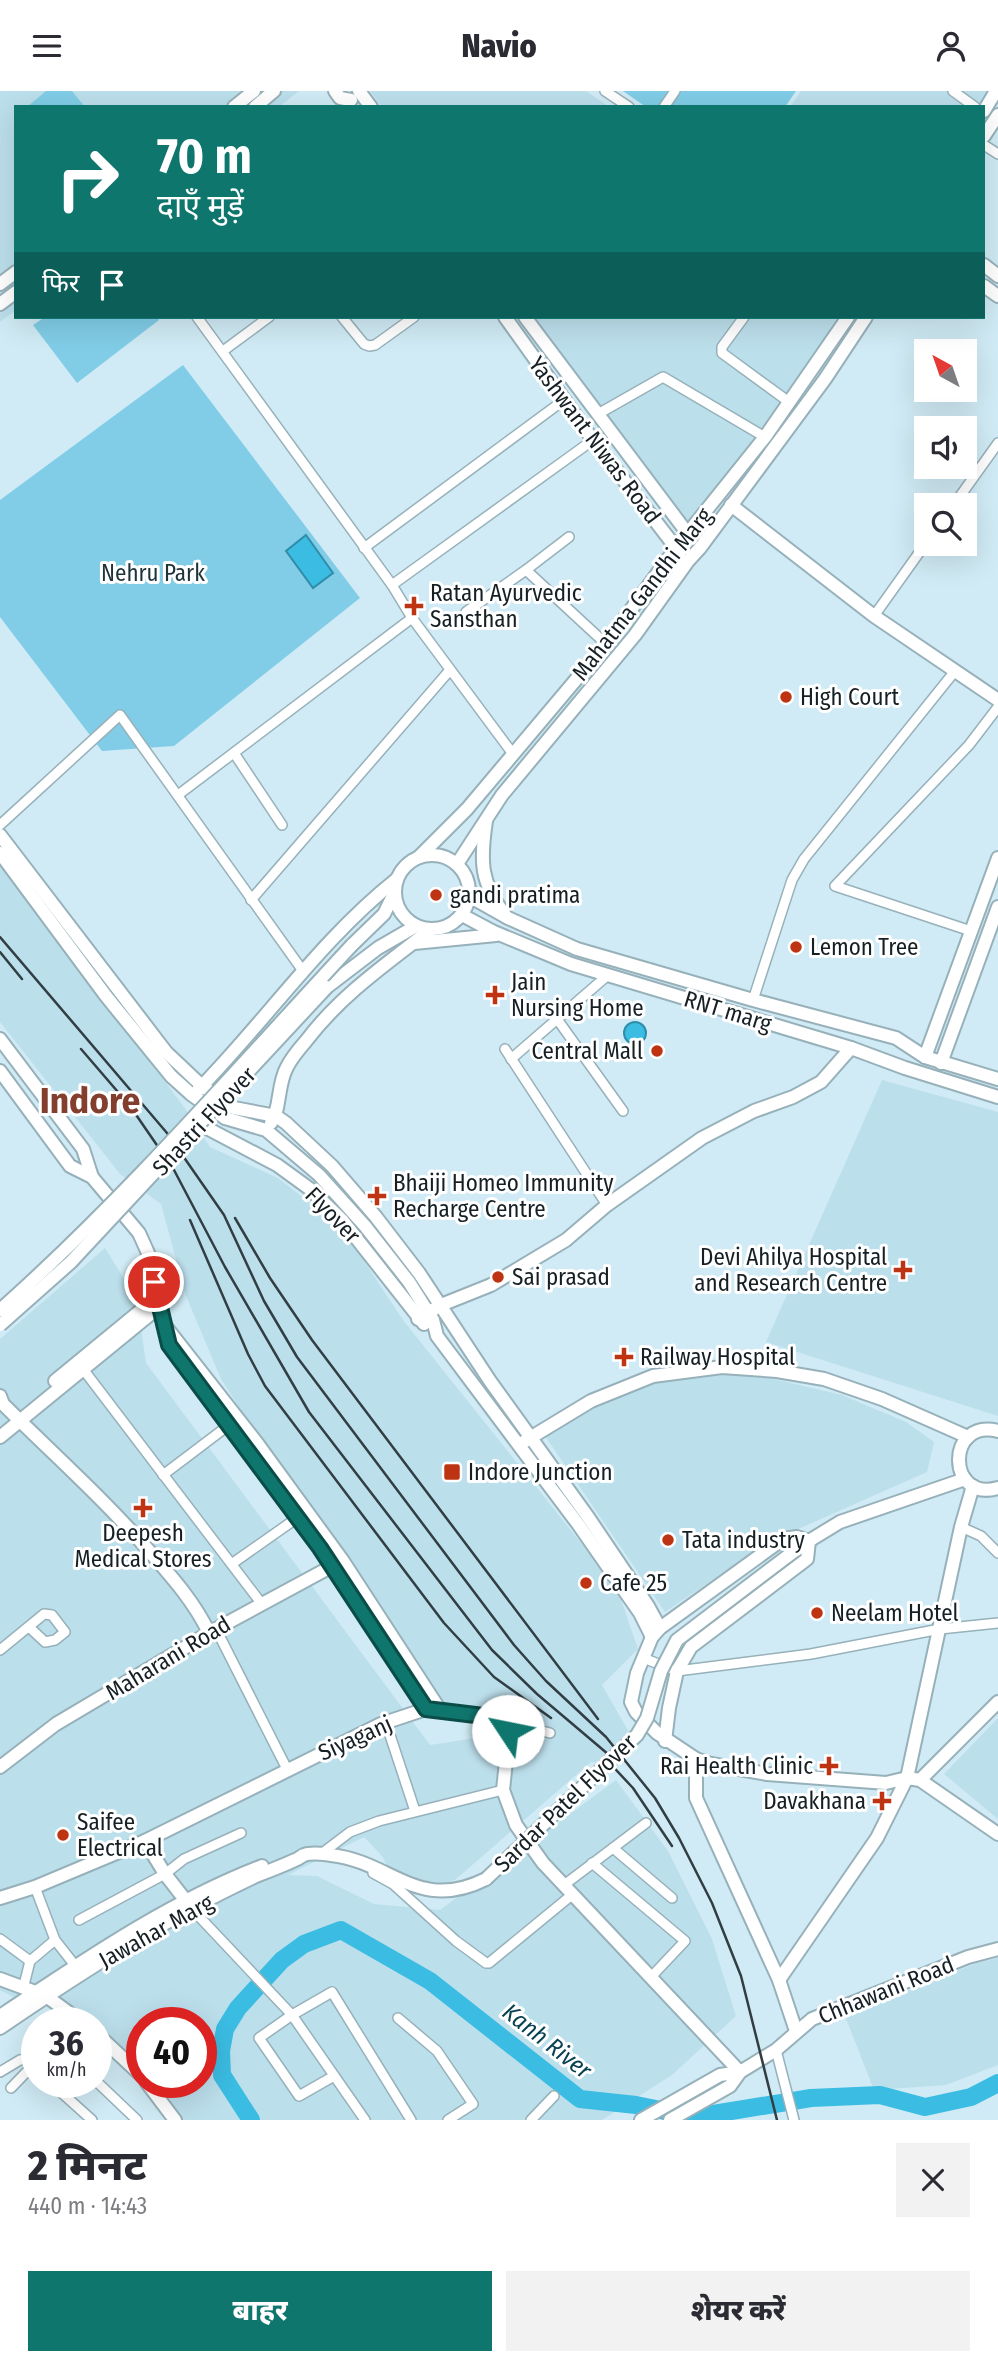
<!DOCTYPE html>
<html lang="hi">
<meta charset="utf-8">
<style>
body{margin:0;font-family:"Fira Sans Condensed","Noto Sans Devanagari",sans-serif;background:#f2f2f3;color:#2b2b33;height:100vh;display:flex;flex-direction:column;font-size:26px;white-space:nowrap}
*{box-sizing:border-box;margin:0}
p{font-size:23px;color:#7c7c81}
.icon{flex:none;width:38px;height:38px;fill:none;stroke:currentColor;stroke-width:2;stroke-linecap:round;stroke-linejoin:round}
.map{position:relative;height:2029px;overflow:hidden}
.drawer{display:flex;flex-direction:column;background:#fff;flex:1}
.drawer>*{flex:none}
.hud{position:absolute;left:14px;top:14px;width:971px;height:214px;border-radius:0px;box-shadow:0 7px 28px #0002;background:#0f766e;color:#fff;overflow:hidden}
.needle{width:46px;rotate:320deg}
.controls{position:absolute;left:914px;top:248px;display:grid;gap:14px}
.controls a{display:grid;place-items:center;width:63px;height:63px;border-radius:0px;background:#fff;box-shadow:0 7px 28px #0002;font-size:35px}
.speed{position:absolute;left:21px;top:1916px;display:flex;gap:14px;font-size:35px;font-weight:700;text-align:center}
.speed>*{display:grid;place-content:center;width:91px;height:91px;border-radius:50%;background:#fff;box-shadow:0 7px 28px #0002;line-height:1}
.speed small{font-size:18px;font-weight:400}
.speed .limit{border:10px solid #d22;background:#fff;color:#111}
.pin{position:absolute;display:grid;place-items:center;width:60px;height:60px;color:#fff;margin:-30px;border:4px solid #fff;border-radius:50%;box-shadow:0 2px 7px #0007}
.me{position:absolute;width:77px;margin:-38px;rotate:304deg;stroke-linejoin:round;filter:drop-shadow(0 0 5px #0008)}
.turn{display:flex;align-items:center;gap:24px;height:147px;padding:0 28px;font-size:32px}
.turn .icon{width:91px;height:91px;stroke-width:2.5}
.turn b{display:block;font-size:49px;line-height:60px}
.then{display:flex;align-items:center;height:66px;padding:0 28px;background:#0003;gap:14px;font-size:26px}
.round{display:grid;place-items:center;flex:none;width:74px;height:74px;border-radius:0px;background:#f2f2f3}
.head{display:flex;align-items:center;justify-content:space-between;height:119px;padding:0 28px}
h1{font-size:42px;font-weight:800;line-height:52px}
.button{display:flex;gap:14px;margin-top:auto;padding:14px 28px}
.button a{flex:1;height:80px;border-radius:0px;background:#0f766e;color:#fff;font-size:28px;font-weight:800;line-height:80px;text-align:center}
.button a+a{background:#f2f2f3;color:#2b2b33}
header{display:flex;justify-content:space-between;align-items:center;height:91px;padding:0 28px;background:#fff;font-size:32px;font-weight:800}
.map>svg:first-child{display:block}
</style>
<header><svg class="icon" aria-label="menu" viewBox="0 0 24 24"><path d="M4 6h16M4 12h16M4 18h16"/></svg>Navio<svg class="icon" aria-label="person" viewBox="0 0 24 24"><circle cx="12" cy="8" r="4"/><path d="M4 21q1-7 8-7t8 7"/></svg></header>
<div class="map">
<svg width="998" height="2029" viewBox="0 0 998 2029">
<rect width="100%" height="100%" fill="#d0ebf5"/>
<g fill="#bcdfec">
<path d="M0,0H299L279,16H16V219L0,231Z"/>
<path d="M370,0H586L609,16H382Z"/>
<path d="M801,0H998V4L984,26V16H790Z"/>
<path d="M534,226H850L687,438Z"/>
<path d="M0,770L184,1016L210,1056L278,1087L320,1120L356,1158L403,1229L617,1497L638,1558L602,1594L630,1643L595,1672L591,1671L455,1789L417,1802L397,1793L382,1765L364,1746L288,1784L317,1785L374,1813L440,1819L616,1689L668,1760L712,1848L736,1925L672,1984L602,2029H166L143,1992H201V1932H142V1989L96,1947V1932H79L44,1906L28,1914L0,1899V1321L2,1316L0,1313V1248L105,1157L137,1209L146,1272L430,1654L513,1641L481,1629L446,1628L411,1587L221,1288L186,1205L161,1113L120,1083L0,931Z"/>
<path d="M882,989L998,1021V1325L766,1251Z"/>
<path d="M721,1281L774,1288L842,1304L906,1331L934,1351L927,1381L787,1443L755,1460L665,1521L543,1342L592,1315L645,1294Z"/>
<path d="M998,1627V1728L944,1683Z"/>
<path d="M998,1867V1974L946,1994L874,1999L845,1925L977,1872Z"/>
</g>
<g fill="#81cde7">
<path d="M46,0H72L85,16H27Z"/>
<path d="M623,0H796L785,16H646Z"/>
<path d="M45,226H157L159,229L77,292L33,234Z"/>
<path d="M183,274L360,507L174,655L102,660L0,526V409Z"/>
</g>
<g fill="#3bbce2" stroke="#308da9" stroke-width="2">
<path d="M306,444L333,482L313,497L286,460Z"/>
<circle cx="635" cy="942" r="11"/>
</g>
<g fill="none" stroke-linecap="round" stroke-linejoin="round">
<path stroke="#3bbce2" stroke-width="18" d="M251,2029L222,1984L221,1960L225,1938L238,1917L282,1869L304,1853L341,1839L430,1890L580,2008L636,2014L695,2026L811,2007L880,2004L925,2016L971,2006L998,1992"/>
<g stroke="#97b1ba" stroke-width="12">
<g id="street">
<path d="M605,0L629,16"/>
<path d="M953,0L975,16"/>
<path d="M664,16L675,0"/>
<path d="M984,54L998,63"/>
<path d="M197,226L392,494L412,527L513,663"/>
<path d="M342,226L364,253L369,255L375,254L414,226"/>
<path d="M744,226L722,256V262L789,311"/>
<path d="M223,260L269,226"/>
<path d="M598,323L663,286L765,346"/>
<path d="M953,415L998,352"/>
<path d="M364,457L564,309"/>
<path d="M526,479L606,553"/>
<path d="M392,494L593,349"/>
<path d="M466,521L526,479L569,446"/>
<path d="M874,525L926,452"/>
<path d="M234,662L282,734"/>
<path d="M178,704L412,527"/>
<path d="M0,734L120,624L303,880"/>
<path d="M251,809L450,579"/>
<path d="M971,840L835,795L969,654L998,616"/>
<path d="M753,909L792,789L804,768L955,580"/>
<path d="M557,928L623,1020"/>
<path d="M505,958L607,1114"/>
<path d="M511,968L608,884"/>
<path d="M83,1278L261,1512"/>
<path d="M163,1384L229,1334"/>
<path d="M961,1436L981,1445L998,1462"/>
<path d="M233,1472L297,1427"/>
<path d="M216,1538L287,1678"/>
<path d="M0,1559L44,1523L52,1524L65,1541L55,1549L45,1551L29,1536"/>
<path d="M643,1567L677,1580L811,1563L940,1538L998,1532"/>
<path d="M386,1632L415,1720"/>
<path d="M510,1632L550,1642"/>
<path d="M613,1757L672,1807"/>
<path d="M321,1763L350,1741L379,1730L503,1699"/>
<path d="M592,1772L685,1850L652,1885"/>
<path d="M373,1782L393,1793L456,1850L486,1872H489L573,1803"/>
<path d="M564,1794L646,1732"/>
<path d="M35,1796L55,1849L77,1877"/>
<path d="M192,1818L292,1924L365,2029"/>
<path d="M79,1829L165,1783L184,1768L241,1742"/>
<path d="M0,1848L30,1870"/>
<path d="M23,1898L30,1870L55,1849"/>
<path d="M398,1927L437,1960L473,2013L448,2029"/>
<path d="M776,1959L794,2029"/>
<path d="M0,1981L20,1969L37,1966"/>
<path d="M334,1985L299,2005L259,1947L292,1924L332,1901L411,2029"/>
<path d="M96,1990L137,2029"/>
<path d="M53,1994L92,2029"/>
<path d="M11,1997L37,1970"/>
<path d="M531,2029L554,2005"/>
</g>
</g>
<g stroke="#97b1ba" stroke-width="16">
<g id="secondary">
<path d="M335,0L340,7L351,9"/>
<path d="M359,0L371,16"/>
<path d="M234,16L254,0"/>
<path d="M255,16L274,0"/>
<path d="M984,20L996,0"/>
<path d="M984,45L998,24"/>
<path d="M984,174L998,185"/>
<path d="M0,193L16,181"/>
<path d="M984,195L998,205"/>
<path d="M0,213L16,201"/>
<path d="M505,226L593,349L680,462"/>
<path d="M525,226L691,447"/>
<path d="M731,414L874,525L998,609"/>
<path d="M486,730C480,770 480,791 505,824"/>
<path d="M0,744L166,961L202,995L234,1017L276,1025L286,1032L332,1075L376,1126L419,1182L490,1290L588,1426L648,1515L660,1537"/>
<path d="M0,762L106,905L171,985L192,1004L225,1027L266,1039L319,1084L365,1135L409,1191L433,1229L437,1245L578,1433L640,1522L652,1546"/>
<circle cx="432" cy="801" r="37"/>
<path d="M419,766L467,718L606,553L676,457L765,346L848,226"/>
<path d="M457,773L502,704L635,544L688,470L700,457L825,288L866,226"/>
<path d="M469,805L508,827L577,858L753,909L896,947L925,966L998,988"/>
<path d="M462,824L494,841L571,873L851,957L905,977L998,1006"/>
<path d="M414,852L496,844"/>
<path d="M352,854L384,823L394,803"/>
<path d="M327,896L378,857L416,835"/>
<path d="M0,948L83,1058L92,1086"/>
<path d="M925,966L998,767"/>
<path d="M941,972L998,816"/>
<path d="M0,980L70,1075L92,1086L139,1142L148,1162L159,1216L169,1254L320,1457L426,1618"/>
<path d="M198,999C265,931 321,848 397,788"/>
<path d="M271,1032C281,1017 277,994 287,976C292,966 299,958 306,950C340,905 386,873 430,839"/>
<path d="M201,1034L277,1074L310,1098L342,1129L424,1233"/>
<path d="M418,1228L441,1214L491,1194L566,1149L607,1114L702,1047L754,1020L793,1006L821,991L851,957"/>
<path d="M166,1236L257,1352L343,1470L440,1619"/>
<path d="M55,1290L156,1207"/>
<path d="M0,1305L3,1313C52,1362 104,1408 150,1461C172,1486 195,1512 209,1542"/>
<path d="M998,1340C945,1327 947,1412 998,1397"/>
<path d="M0,1346L159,1216"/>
<path d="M525,1350L591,1310L653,1285L722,1276L777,1280L824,1288L882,1308L968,1346"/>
<path d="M809,1450L797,1446L783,1448L660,1537L652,1546L637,1582L631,1611L636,1621L657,1642L696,1668L711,1673L767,1683L886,1692L907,1687L920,1689L998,1743"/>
<path d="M804,1453L840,1431L965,1388"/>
<path d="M665,1650L669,1617L677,1580L691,1556L807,1468L809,1450"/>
<path d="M696,1668V1707L779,1889L796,1940"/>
<path d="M0,1676L56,1633L216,1538L338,1472"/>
<path d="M920,1689L998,1611"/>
<path d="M145,1750L165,1783L190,1815"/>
<path d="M0,1807L35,1796L145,1750L381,1633L426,1618L492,1626L510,1632L503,1699L516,1734L543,1772L740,1981"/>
<path d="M0,1888L46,1905L83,1932"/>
<path d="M779,1889L877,1747L907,1687L961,1436L973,1395"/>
<path d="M0,1925C83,1870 168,1811 262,1775"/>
<path d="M0,1937C82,1881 166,1827 256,1785C269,1780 282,1775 295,1769C299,1768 301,1765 304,1764C312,1761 323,1763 331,1764C392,1771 418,1822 486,1788"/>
<path d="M96,1942L142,1985"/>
<path d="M147,1992L175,2029"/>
<path d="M641,2029L720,1984L740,1981L776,1959L812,1928L968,1866L998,1858"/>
<path d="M670,2029L730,1995L740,1981"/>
</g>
</g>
<use href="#street" stroke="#fff" stroke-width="9"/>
<use href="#secondary" stroke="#fff" stroke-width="12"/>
<g stroke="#313e43" stroke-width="2.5">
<path d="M0,846L167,1042L224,1124L264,1210L297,1266L514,1554L546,1590L606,1646L655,1707L679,1747L712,1812L741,1885L777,2029"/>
<path d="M0,861L22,888"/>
<path d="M81,958L130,1015L174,1079L225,1176L309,1321L492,1559L537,1603L615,1669"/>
<path d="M235,1127L270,1187L312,1249L598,1628"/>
<path d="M190,1129L248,1263L265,1295L444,1532L494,1586L551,1627"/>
<path d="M604,1666L633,1697L672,1755"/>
</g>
<g stroke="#97b1ba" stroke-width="16" stroke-linecap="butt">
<g id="secondary-bridge">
<path d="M0,1219C126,1107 237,978 352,854"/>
<path d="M0,1234L71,1171L327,896"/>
<path d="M486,1788L637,1644L647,1627L661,1580L677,1549L797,1458"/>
</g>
</g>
<use href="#secondary-bridge" stroke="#fff" stroke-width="12"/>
</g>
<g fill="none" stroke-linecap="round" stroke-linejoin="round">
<g stroke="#0a4d48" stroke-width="18">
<path id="route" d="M154,1191L169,1254L320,1457L426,1618L492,1626L510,1632L508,1640"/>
</g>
<use href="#route" stroke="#0f766e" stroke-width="12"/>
</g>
<g fill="#be3412" stroke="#fff" stroke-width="2.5">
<path d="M410.5 504.5h7v7h7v7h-7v7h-7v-7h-7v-7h7z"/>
<circle cx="786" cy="606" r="7"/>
<circle cx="436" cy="804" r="7"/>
<circle cx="796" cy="856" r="7"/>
<path d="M491.5 893.5h7v7h7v7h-7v7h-7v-7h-7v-7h7z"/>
<circle cx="657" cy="960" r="7"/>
<path d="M373.5 1094.5h7v7h7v7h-7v7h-7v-7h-7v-7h7z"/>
<path d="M899.5 1168.5h7v7h7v7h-7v7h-7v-7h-7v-7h7z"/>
<circle cx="498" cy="1186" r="7"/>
<path d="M620.5 1255.5h7v7h7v7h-7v7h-7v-7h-7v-7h7z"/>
<rect x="443" y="1372" width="18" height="18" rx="3.5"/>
<path d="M139.5 1406.5h7v7h7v7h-7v7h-7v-7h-7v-7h7z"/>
<circle cx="668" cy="1449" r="7"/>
<circle cx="586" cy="1492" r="7"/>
<circle cx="817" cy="1522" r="7"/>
<path d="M825.5 1664.5h7v7h7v7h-7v7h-7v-7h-7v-7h7z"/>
<path d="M878.5 1699.5h7v7h7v7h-7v7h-7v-7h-7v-7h7z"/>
<circle cx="63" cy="1744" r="7"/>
</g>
<g text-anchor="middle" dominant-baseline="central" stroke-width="6" stroke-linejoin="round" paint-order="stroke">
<g font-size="23" fill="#162024" stroke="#fff">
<text transform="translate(595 349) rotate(53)">Yashwant Niwas Road</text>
<text transform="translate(642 503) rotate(-52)">Mahatma Gandhi Marg</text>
<text transform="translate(728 920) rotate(17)">RNT marg</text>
<text transform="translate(204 1030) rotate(-47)">Shastri Flyover</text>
<text transform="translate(333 1124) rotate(46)">Flyover</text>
<text transform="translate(168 1567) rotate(-31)">Maharani Road</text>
<text transform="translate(355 1647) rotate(-24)">Siyaganj</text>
<text transform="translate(565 1712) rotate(-44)">Sardar Patel Flyover</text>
<text transform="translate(156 1840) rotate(-29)">Jawahar Marg</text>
<text transform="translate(886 1899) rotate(-22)">Chhawani Road</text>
</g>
<g font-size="23" fill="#1e333a" stroke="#fff">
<text x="153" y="482">Nehru Park</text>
</g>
<g font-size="23" fill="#162024" stroke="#fff" text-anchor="start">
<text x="430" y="502">Ratan Ayurvedic<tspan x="430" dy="26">Sansthan</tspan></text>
<text x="800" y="606">High Court</text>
<text x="450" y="804">gandi pratima</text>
<text x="810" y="856">Lemon Tree</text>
<text x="511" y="891">Jain<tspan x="511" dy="26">Nursing Home</tspan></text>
<text x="643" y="960" text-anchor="end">Central Mall</text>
<text x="393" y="1092">Bhaiji Homeo Immunity<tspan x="393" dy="26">Recharge Centre</tspan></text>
<text x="887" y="1166" text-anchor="end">Devi Ahilya Hospital<tspan x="887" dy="26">and Research Centre</tspan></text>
<text x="512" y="1186">Sai prasad</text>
<text x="640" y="1266">Railway Hospital</text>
<text x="468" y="1381">Indore Junction</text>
<text x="143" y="1442" text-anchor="middle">Deepesh<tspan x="143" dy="26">Medical Stores</tspan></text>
<text x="682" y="1449">Tata industry</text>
<text x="600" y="1492">Cafe 25</text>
<text x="831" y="1522">Neelam Hotel</text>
<text x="813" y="1675" text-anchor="end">Rai Health Clinic</text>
<text x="866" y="1710" text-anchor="end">Davakhana</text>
<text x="77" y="1731">Saifee<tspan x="77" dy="26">Electrical</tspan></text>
</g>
<g font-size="24" font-style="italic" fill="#084151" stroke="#fff">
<text transform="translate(547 1950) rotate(38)">Kanh River</text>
</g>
<g font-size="37" font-weight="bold" fill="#843e2e" stroke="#fff">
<text x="90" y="1009">Indore</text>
</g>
</g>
</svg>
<div class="controls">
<a><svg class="needle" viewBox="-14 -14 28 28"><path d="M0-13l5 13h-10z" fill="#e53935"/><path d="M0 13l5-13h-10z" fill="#7c7c81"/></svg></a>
<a><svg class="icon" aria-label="sound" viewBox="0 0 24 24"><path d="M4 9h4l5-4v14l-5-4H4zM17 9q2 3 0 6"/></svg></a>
<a><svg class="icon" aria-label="search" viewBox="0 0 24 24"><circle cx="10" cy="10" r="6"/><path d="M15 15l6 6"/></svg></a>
</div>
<div class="speed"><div>36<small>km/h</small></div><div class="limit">40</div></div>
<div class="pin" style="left:154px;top:1191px;background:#d93025"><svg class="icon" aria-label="arrive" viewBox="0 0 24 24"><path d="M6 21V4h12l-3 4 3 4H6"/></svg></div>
<svg class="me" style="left:508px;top:1640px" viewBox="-20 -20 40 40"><circle r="19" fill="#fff"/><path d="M0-13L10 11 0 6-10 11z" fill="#0f766e"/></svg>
<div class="hud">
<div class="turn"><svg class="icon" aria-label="right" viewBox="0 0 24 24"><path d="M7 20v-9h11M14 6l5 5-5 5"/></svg><div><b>70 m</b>दाएँ मुड़ें</div></div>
<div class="then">फिर<svg class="icon" aria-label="arrive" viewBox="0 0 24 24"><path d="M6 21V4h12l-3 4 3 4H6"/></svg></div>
</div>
</div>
<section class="drawer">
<div class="head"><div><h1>2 मिनट</h1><p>440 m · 14:43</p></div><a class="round"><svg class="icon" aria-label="close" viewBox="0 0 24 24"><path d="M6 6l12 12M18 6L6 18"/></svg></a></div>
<div class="button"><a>बाहर</a><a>शेयर करें</a></div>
</section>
